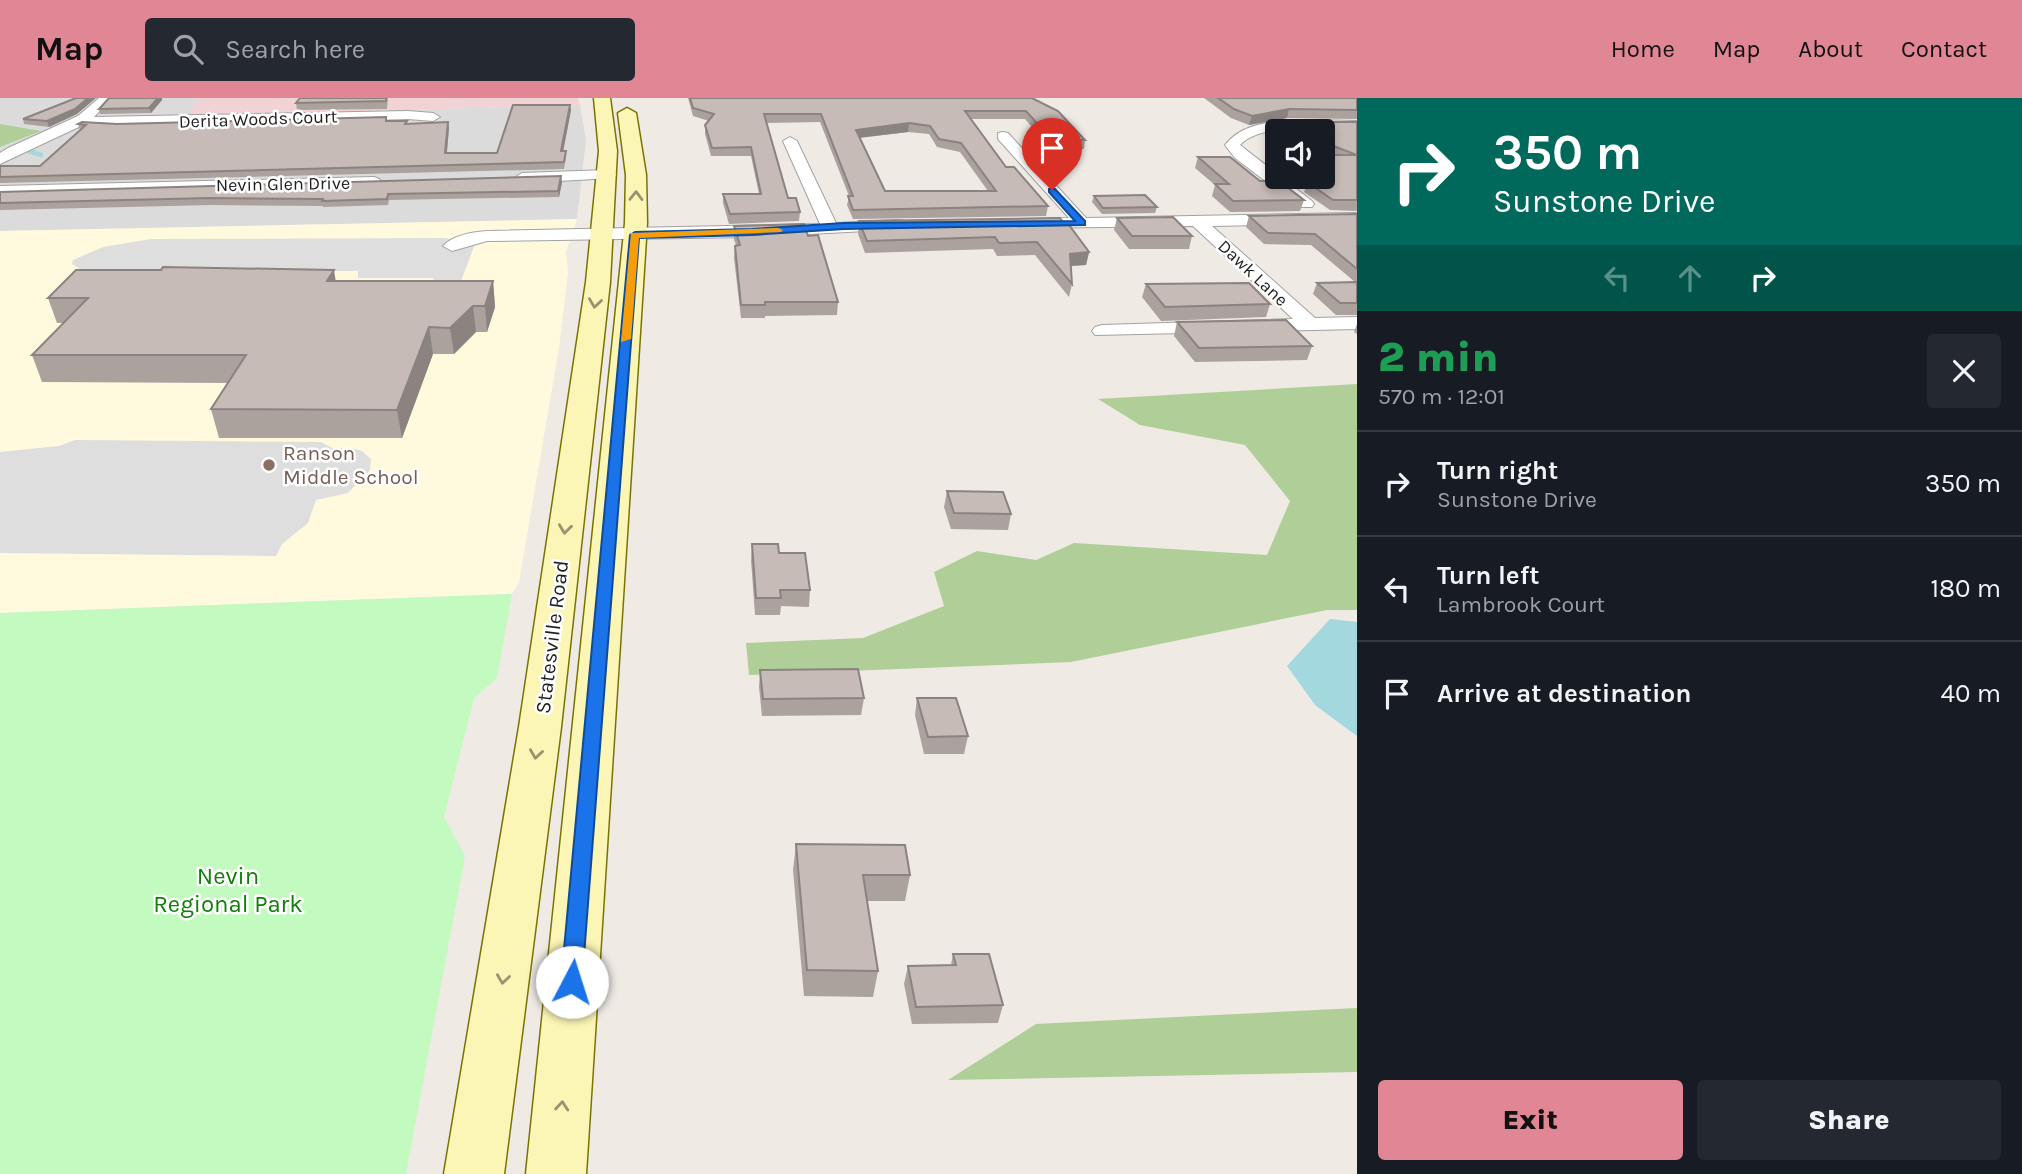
<!DOCTYPE html>
<meta charset="utf-8">
<style>
body{margin:0;font-family:Karla,sans-serif;background:#242831;color:#f1f3f6;height:100vh;display:flex;flex-direction:column;font-size:26px;white-space:nowrap}
*{box-sizing:border-box;margin:0}
p{font-size:23px;color:#9ea1a6}
.icon{flex:none;width:38px;height:38px;fill:none;stroke:currentColor;stroke-width:2;stroke-linecap:round;stroke-linejoin:round}
.map{position:relative;flex:1;overflow:hidden}
.sheet{display:flex;flex-direction:column;background:#171b24;width:665px}
.sheet>*{flex:none}
.banner{background:#00695c;color:#fff;overflow:hidden}
.fabs{position:absolute;left:1265px;top:21px;display:grid;gap:14px}
.fabs a{display:grid;place-items:center;width:70px;height:70px;border-radius:7px;background:#171b24;box-shadow:0 4px 10px #0003;font-size:35px}
.pin{position:absolute;display:grid;place-items:center;width:60px;height:60px;color:#fff;margin:-72px -30px;border-radius:50% 50% 50% 0;rotate:-45deg;box-shadow:0 0 7px #0007}
.pin .icon{rotate:45deg}
.me{position:absolute;width:77px;margin:-38px;rotate:5deg;stroke-linejoin:round;filter:drop-shadow(0 0 5px #0008)}
.turn{display:flex;align-items:center;gap:24px;height:147px;padding:0 21px;font-size:32px}
.turn .icon{width:91px;height:91px;stroke-width:2.5}
.turn b{display:block;font-size:49px;line-height:60px}
.lanes{display:flex;align-items:center;height:66px;padding:0 21px;background:#0003;justify-content:center;gap:35px;direction:ltr}
.lanes .off{opacity:.35}
.round{display:grid;place-items:center;flex:none;width:74px;height:74px;border-radius:7px;background:#242831}
.summary{display:flex;align-items:center;justify-content:space-between;height:119px;padding:0 21px}
h1{font-size:42px;font-weight:800;line-height:52px;color:#1e9e55}
.primary-button{display:flex;gap:14px;margin-top:auto;padding:14px 21px}
.primary-button a{flex:1;height:80px;border-radius:7px;background:#e08694;color:#111;font-size:28px;font-weight:800;line-height:80px;text-align:center}
.primary-button a+a{background:#242831;color:#f1f3f6}
ul{padding:0;list-style:none}
li{display:flex;align-items:center;gap:21px;height:105px;padding:0 21px;border-top:2px solid #363941}
li div{flex:1}
li b{display:block;font-size:26px}
li em{font-style:normal}
header{display:flex;align-items:center;gap:42px;box-sizing:border-box;height:98px;padding:0 35px;background:#e08694;color:#111}
header strong{font-size:33px}
nav{display:flex;gap:38px;margin-inline-start:auto;font-size:24px}
.search{width:490px;height:63px;background:#242831;display:flex;align-items:center;gap:18px;box-sizing:border-box;padding:0 24px;border-radius:7px;color:#9ea1a6;font-size:26px}
main{display:flex;flex:1;min-height:0}
.map>svg:first-child{display:block}
</style>
<header>
<strong>Map</strong>
<div class="search"><svg class="icon" aria-label="search" viewBox="0 0 24 24"><circle cx="10" cy="10" r="6"/><path d="M15 15l6 6"/></svg>Search here</div>
<nav><a>Home</a><a>Map</a><a>About</a><a>Contact</a></nav>
</header>
<main>
<div class="map">
<svg width="1357" height="1076" viewBox="0 0 1357 1076">
<rect width="100%" height="100%" fill="#efeae4"/>
<path fill="#dcdbdb" d="M0,0H197L191,18L580,7L586,42L577,121L0,133Z"/>
<path fill="#f1d3d5" d="M197,0H578L580,7L190,18Z"/>
<path fill="#fffadd" d="M577,121L566,154L568,175L559,250L519,484L512,496L0,515V133Z"/>
<g fill="#b0cf98">
<path d="M0,26L41,33L0,49Z"/>
<path d="M1357,286V512H1327L1071,564L749,577L746,545L863,540L944,508L934,474L977,453L1036,462L1074,445L1267,457L1290,403L1245,347L1140,327L1098,301Z"/>
<path d="M1357,910V974L948,982L1036,926Z"/>
</g>
<path fill="#c3fac0" d="M512,496L497,580L474,600L444,719L465,758L406,1076H0V515Z"/>
<g fill="#dedede">
<path d="M443,140L462,142L475,146L461,183H433L434,180H358V173H115L81,172L72,166L73,162L103,149L151,141Z"/>
<path d="M75,342L321,344L332,350H352L362,353L371,361L370,372L348,395L316,402L308,425L282,446L276,458L0,455V354L59,348Z"/>
</g>
<path fill="#a3d9de" d="M1330,521L1357,524V638L1315,607L1287,568Z"/>
<g fill="none" stroke-linecap="round" stroke-linejoin="round">
<path stroke="#a3d9de" stroke-width="4.5" d="M29,53L41,57"/>
<g stroke="#a2a2a2" stroke-width="2">
<g id="minor">
<path d="M99,0H112L94,19L408,13L433,15L440,19L433,23L408,21L119,29L83,27L0,66V55L8,50L78,18Z"/>
<path d="M1309,22L1357,23V31C1327,31 1261,24 1240,47L1312,103L1314,106L1312,109H1300L1235,60L1225,47C1244,22 1281,23 1309,22Z"/>
<path d="M1003,34L1008,35L1086,120L1357,115V125L1212,128L1315,220L1357,219V231L1095,237L1092,233L1095,229L1102,227L1293,221L1193,128L1019,130L1017,126L1019,122L1025,121L1069,120L998,41V35Z"/>
<path d="M790,39L797,43L836,125L898,122L904,123L906,127L904,131L752,139L487,143L452,153L443,148C453,137 472,134 487,133L820,126L783,43Z"/>
<path d="M608,72L613,74L616,77L613,80L522,85L514,80L522,75Z"/>
<path d="M374,79L379,81L382,84L379,87L0,98V88Z"/>
</g>
</g>
<g stroke="#787403" stroke-width="3">
<g id="secondary">
<path d="M594,0H610L617,53L610,184L561,629L504,1076H444L519,629L586,184L599,53Z"/>
<path d="M627,10L636,15L646,77L647,125L586,1076H526L625,125L626,77L618,15Z"/>
</g>
</g>
<use href="#minor" fill="#fff" fill-rule="evenodd"/>
<use href="#secondary" fill="#fbf5b6" fill-rule="evenodd"/>
</g>
<g fill="#aba19d" fill-rule="evenodd">
<path d="M388,0L387,11L297,12L296,5Z"/>
<path d="M688,0H1032L1085,42L1084,51H1051L1025,21H971L1006,69L1048,108L1046,118L853,121L847,107L849,98L820,24L767,25L788,100L800,114L799,123L729,126L723,105V96H759L751,58H711L705,36V27L709,23L693,18ZM908,34L929,36L937,49L960,54L988,93H885L860,40Z"/>
<path d="M1204,0H1357V21L1287,20L1249,27L1231,20Z"/>
<path d="M162,2L151,15L100,16L99,11Z"/>
<path d="M571,12L563,53H566V59L564,71L0,85V68H40L80,32L78,26H117L386,19L387,23H407V26L449,30L447,55H497Z"/>
<path d="M77,16L49,29L24,26L23,21Z"/>
<path d="M1357,24V113L1330,112L1304,94L1306,88L1298,79H1323L1328,57L1323,55V33H1278V38L1272,36L1275,26Z"/>
<path d="M1198,59L1304,102L1300,113L1230,114L1212,98L1215,87L1195,70Z"/>
<path d="M562,84L559,99L389,102L388,107L323,109V108L211,107L0,112V94Z"/>
<path d="M1094,98L1157,109L1155,115L1102,116L1092,104Z"/>
<path d="M1357,116V217H1336L1313,196L1317,185L1355,184L1311,147L1264,146L1246,129L1249,118Z"/>
<path d="M1117,120L1192,138L1189,151H1129L1114,132Z"/>
<path d="M859,123L1065,127L1089,154L1086,167L1071,168L1072,186L1069,199L1035,157L997,158L993,151L865,155L858,136Z"/>
<path d="M734,128L808,138L838,204L837,217L765,218V220H741L734,160L735,148H736L734,141Z"/>
<path d="M336,183H493L495,209L487,234H476L454,256H433L402,340H219L211,311L229,285L42,284L32,257L63,225H57L48,200Z"/>
<path d="M1146,186L1270,206L1266,219L1161,223L1142,199Z"/>
<path d="M1177,224L1312,248L1307,262L1195,264L1174,238Z"/>
<path d="M1357,226V236L1354,234Z"/>
<path d="M947,393L1011,416L1008,432L951,431L944,409Z"/>
<path d="M752,446L779,455L810,492L809,509L781,508L780,517H755L751,462Z"/>
<path d="M760,572L864,600L861,617L762,618L759,589Z"/>
<path d="M917,600L968,638L964,656H924L915,617Z"/>
<path d="M796,746L910,777L905,803H867L878,873L873,899L804,898L793,772Z"/>
<path d="M953,856L1003,907L998,925L912,926L904,886L908,868L951,867Z"/>
</g>
<g fill="#8b8380">
<path d="M88,0H96L77,16L49,29L47,23Z"/>
<path d="M158,0H162V2L151,15L149,10Z"/>
<path d="M570,7L571,12L562,59L561,53Z"/>
<path d="M1289,11L1287,20L1249,27L1252,18Z"/>
<path d="M448,24L449,30L446,61L445,55Z"/>
<path d="M909,25L908,34L856,40V32Z"/>
<path d="M561,78L562,84L559,99L558,93Z"/>
<path d="M1089,154L1086,167L1068,168L1070,156Z"/>
<path d="M334,172L338,197L327,183Z"/>
<path d="M493,183L495,209L487,234L485,208Z"/>
<path d="M473,208L476,234L454,256L450,230Z"/>
<path d="M429,229L433,256L402,340L397,312Z"/>
</g>
<g fill="#c7bbb7" stroke="#8b8380" stroke-width="2" fill-rule="evenodd">
<path d="M76,0H88L75,11L47,23L23,21Z"/>
<path d="M109,0H158L149,10L99,11Z"/>
<path d="M300,0H386V3L296,5Z"/>
<path d="M690,0H1032L1058,13L1085,42H1052L1026,13H965L1006,69H1014L1048,108L853,112L848,98H853L821,16H764L788,100H796L800,114L730,116L723,96H761L751,49L712,50L705,27L714,16L693,10ZM909,25L930,28L939,41L961,45L996,93H885L856,32Z"/>
<path d="M1218,0H1357V12L1289,11L1252,18L1234,11Z"/>
<path d="M513,7H570L561,53H566L564,64L0,79V68H40L86,27L78,26L82,24L117,26L386,19V23H407L405,26L448,24L445,55H497Z"/>
<path d="M1298,24H1357V57L1323,44V33H1293L1275,26Z"/>
<path d="M1323,57H1357V102H1333L1307,84H1314L1310,79H1323Z"/>
<path d="M1198,59H1230L1260,83H1279L1304,102L1233,103L1215,86H1229Z"/>
<path d="M561,78L558,93L388,96L387,101L322,103L323,101L210,100L0,105V94Z"/>
<path d="M1145,97L1157,109L1103,110L1094,98Z"/>
<path d="M1357,116V171L1315,136L1268,135L1249,118Z"/>
<path d="M1173,119L1192,138H1132L1117,120Z"/>
<path d="M1060,120L1065,127H1069L1089,154L1070,156L1072,186L1037,144L999,145L995,139L867,143L859,123Z"/>
<path d="M804,126L808,138L818,137L838,204H765V207H741L735,148L740,147L734,128Z"/>
<path d="M163,169L334,172L327,183H493L485,208H473L450,230L429,229L397,312L211,311L246,257H32L88,200H48L76,172H161Z"/>
<path d="M1357,184V205H1340L1317,185Z"/>
<path d="M1249,185L1270,206L1165,209L1146,186Z"/>
<path d="M1286,222L1312,248L1199,250L1177,224Z"/>
<path d="M947,393L1003,394L1011,416L954,415Z"/>
<path d="M752,446H778L779,455H805L810,492H780L781,500H756Z"/>
<path d="M858,571L864,600L763,601L760,572Z"/>
<path d="M917,600H956L968,638L928,639Z"/>
<path d="M796,746L905,747L910,777H863L878,873L807,872Z"/>
<path d="M953,856H989L1003,907L916,909L908,868L956,867Z"/>
</g>
<defs><path id="oneway-chevron" d="M-2-3.5L2.5 0L-2 3.5" fill="none" stroke-width="1.6" stroke-linecap="round" stroke-linejoin="round" transform="scale(1.75)"/></defs>
<g stroke="#989472">
<use href="#oneway-chevron" transform="translate(636 98) rotate(-89)"/>
<use href="#oneway-chevron" transform="translate(595 205) rotate(98)"/>
<use href="#oneway-chevron" transform="translate(565 431) rotate(97)"/>
<use href="#oneway-chevron" transform="translate(536 656) rotate(98)"/>
<use href="#oneway-chevron" transform="translate(503 881) rotate(98)"/>
<use href="#oneway-chevron" transform="translate(562 1008) rotate(-85)"/>
</g>
<path fill="#1a73e8" stroke="#114b97" stroke-width="2" d="M1049,91H1055L1085,123V127L844,131L752,137L639,140L582,884L579,890L572,893L564,890L561,884L630,137L635,134L752,131L844,125L1075,123L1049,94Z"/>
<path fill="#f59e0b" d="M778,130L783,132L781,134L639,140L631,241L621,244L631,135Z"/>
<circle fill="#8d6e63" stroke="#fff" stroke-width="2.5" cx="269" cy="367" r="7"/>
<g text-anchor="middle" dominant-baseline="central" stroke-width="5" stroke-linejoin="round" paint-order="stroke">
<g font-size="18" fill="#1e1e1e" stroke="#fff">
<text transform="translate(258 21) rotate(-2)">Derita Woods Court</text>
<text transform="translate(283 86) rotate(-1)">Nevin Glen Drive</text>
<text transform="translate(1253 175) rotate(43)">Dawk Lane</text>
</g>
<g font-size="21" fill="#785e54" stroke="#fff" text-anchor="start">
<text x="283" y="355">Ranson<tspan x="283" dy="24">Middle School</tspan></text>
</g>
<g font-size="21" fill="#1e1e1e" stroke="#fff">
<text transform="translate(552 539) rotate(-83)">Statesville Road</text>
</g>
<g font-size="24" fill="#107f09" stroke="#fff">
<text x="228" y="778">Nevin<tspan x="228" dy="28">Regional Park</tspan></text>
</g>
</g>
</svg>
<div class="fabs">
<a><svg class="icon" aria-label="sound" viewBox="0 0 24 24"><path d="M4 9h4l5-4v14l-5-4H4zM17 9q2 3 0 6"/></svg></a>
</div>
<div class="pin" style="left:1052px;top:92px;background:#d93025"><svg class="icon" aria-label="arrive" viewBox="0 0 24 24"><path d="M6 21V4h12l-3 4 3 4H6"/></svg></div>
<svg class="me" style="left:572px;top:884px" viewBox="-20 -20 40 40"><circle r="19" fill="#fff"/><path d="M0-13L10 11 0 6-10 11z" fill="#1a73e8"/></svg>
</div>
<section class="sheet">
<div class="banner">
<div class="turn"><svg class="icon" aria-label="right" viewBox="0 0 24 24"><path d="M7 20v-9h11M14 6l5 5-5 5"/></svg><div><b>350 m</b>Sunstone Drive</div></div>
<div class="lanes"><svg class="icon off" aria-label="left" viewBox="0 0 24 24"><path d="M17 20v-9H6M10 6l-5 5 5 5"/></svg><svg class="icon off" aria-label="ahead" viewBox="0 0 24 24"><path d="M12 20V5M6 11l6-6 6 6"/></svg><svg class="icon" aria-label="right" viewBox="0 0 24 24"><path d="M7 20v-9h11M14 6l5 5-5 5"/></svg></div>
</div>
<div class="summary"><div><h1>2 min</h1><p>570 m · 12:01</p></div><a class="round"><svg class="icon" aria-label="close" viewBox="0 0 24 24"><path d="M6 6l12 12M18 6L6 18"/></svg></a></div>
<ul>
<li><svg class="icon" aria-label="right" viewBox="0 0 24 24"><path d="M7 20v-9h11M14 6l5 5-5 5"/></svg><div><b>Turn right</b><p>Sunstone Drive</p></div><em>350 m</em></li>
<li><svg class="icon" aria-label="left" viewBox="0 0 24 24"><path d="M17 20v-9H6M10 6l-5 5 5 5"/></svg><div><b>Turn left</b><p>Lambrook Court</p></div><em>180 m</em></li>
<li><svg class="icon" aria-label="arrive" viewBox="0 0 24 24"><path d="M6 21V4h12l-3 4 3 4H6"/></svg><div><b>Arrive at destination</b></div><em>40 m</em></li>
</ul>
<div class="primary-button"><a>Exit</a><a>Share</a></div>
</section>
</main>
